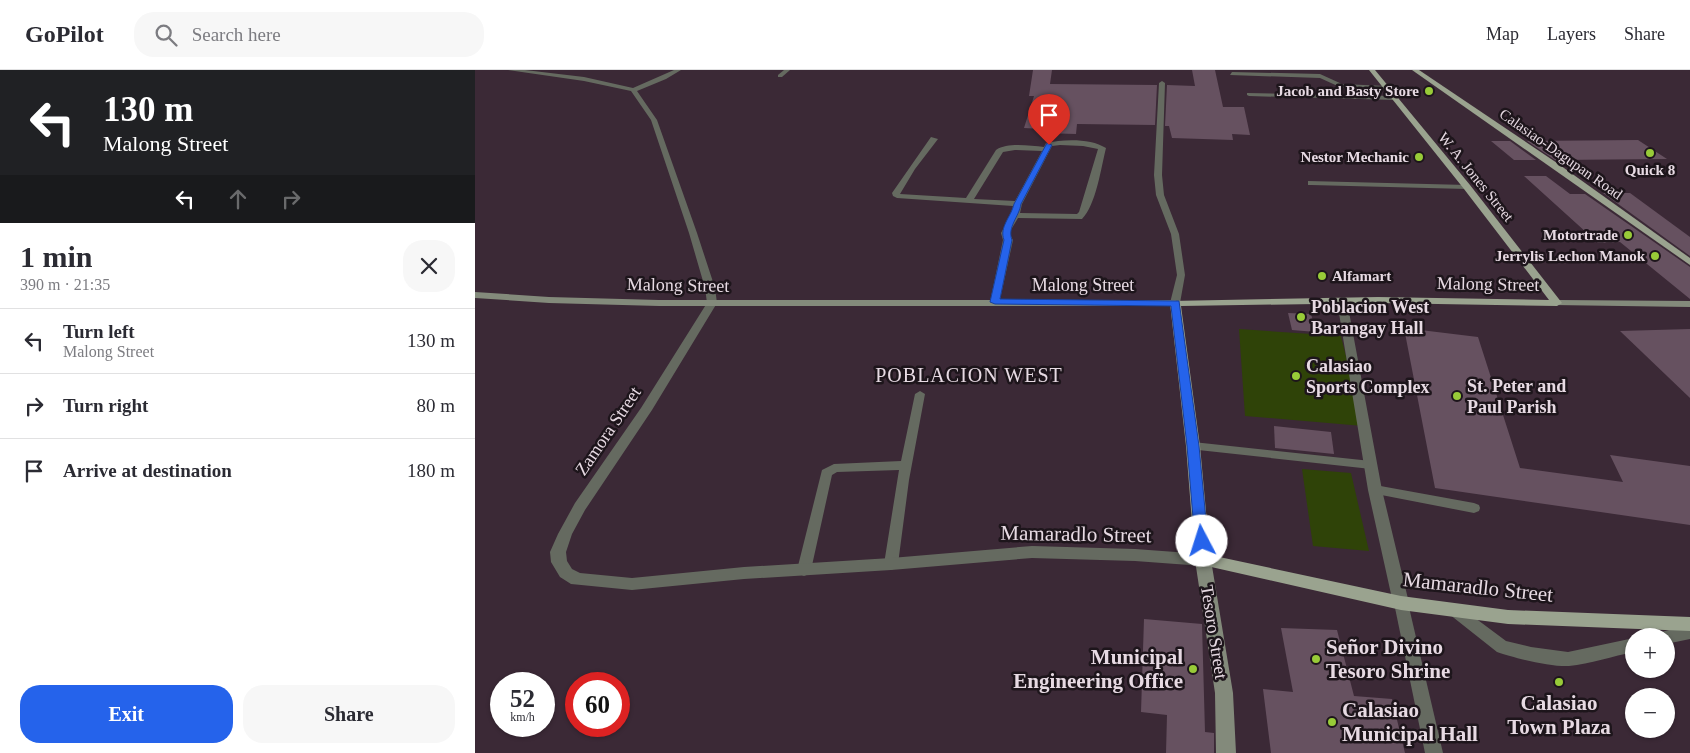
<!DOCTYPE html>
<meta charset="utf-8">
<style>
body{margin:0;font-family:"Times New Roman",serif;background:#f7f7f7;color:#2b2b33;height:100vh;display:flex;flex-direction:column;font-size:19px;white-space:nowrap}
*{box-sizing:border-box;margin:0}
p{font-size:16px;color:#7c7c81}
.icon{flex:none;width:28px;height:28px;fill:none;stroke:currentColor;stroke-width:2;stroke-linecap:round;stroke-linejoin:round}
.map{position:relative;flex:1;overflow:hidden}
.sheet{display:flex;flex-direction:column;background:#fff;width:475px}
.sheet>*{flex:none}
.top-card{background:#202124;color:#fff;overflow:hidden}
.buttons{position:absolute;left:1150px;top:558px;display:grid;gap:10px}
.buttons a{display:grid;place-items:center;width:50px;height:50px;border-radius:50%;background:#fff;box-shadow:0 1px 4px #0004;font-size:25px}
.speed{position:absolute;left:15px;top:602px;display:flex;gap:10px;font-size:25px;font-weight:700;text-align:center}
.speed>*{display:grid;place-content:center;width:65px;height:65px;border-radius:50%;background:#fff;box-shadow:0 1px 4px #0004;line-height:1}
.speed small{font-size:12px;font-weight:400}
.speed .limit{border:8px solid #d22;background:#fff;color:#111}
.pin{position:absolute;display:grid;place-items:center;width:42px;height:42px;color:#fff;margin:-51px -21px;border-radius:50% 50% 50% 0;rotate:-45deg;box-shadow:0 0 5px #0007}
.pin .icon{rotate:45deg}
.me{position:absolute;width:55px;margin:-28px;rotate:355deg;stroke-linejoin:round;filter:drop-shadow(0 0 4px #0008)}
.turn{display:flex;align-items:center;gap:18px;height:105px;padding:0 20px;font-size:22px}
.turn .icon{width:65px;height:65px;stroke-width:2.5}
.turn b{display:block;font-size:35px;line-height:42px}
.lanes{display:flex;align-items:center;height:48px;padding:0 20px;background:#0003;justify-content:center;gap:25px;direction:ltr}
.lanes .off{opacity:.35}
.round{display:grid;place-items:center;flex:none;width:52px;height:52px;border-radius:20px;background:#f7f7f7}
.head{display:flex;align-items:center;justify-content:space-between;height:85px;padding:0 20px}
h1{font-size:30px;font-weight:700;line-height:38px}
.action{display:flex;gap:10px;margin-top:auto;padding:10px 20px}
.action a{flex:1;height:58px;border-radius:20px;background:#2563eb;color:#fff;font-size:20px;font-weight:700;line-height:58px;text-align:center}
.action a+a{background:#f7f7f7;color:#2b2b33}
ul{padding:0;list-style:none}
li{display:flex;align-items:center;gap:15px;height:65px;padding:0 20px;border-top:1px solid #e1e1e2}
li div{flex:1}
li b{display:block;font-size:19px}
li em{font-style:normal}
header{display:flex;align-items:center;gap:30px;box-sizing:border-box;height:70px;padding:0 25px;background:#fff;border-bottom:1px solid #e1e1e2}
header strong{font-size:24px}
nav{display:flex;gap:28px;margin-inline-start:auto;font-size:18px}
.search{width:350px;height:45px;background:#f7f7f7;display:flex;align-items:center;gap:12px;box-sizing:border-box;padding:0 18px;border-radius:20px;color:#7c7c81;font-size:19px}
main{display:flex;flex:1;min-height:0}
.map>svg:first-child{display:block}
</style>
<header>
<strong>GoPilot</strong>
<div class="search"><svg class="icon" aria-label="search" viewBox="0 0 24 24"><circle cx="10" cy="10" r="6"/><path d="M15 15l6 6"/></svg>Search here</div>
<nav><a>Map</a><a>Layers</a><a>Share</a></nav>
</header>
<main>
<section class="sheet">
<div class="top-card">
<div class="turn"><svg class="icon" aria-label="left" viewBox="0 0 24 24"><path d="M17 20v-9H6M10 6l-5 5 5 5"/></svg><div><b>130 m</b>Malong Street</div></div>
<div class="lanes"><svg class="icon" aria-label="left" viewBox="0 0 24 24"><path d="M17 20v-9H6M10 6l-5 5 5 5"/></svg><svg class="icon off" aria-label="ahead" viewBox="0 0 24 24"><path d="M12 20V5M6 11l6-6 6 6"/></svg><svg class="icon off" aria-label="right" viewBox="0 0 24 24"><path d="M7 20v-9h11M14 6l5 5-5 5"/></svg></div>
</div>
<div class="head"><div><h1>1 min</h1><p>390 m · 21:35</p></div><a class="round"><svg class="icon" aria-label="close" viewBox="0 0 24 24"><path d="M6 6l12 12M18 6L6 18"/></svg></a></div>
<ul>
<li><svg class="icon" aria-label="left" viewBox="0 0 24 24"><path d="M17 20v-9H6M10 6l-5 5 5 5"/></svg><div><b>Turn left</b><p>Malong Street</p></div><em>130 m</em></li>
<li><svg class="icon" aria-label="right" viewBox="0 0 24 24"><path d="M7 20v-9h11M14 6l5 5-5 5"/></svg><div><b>Turn right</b></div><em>80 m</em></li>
<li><svg class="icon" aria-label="arrive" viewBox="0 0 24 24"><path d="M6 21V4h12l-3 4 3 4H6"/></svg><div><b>Arrive at destination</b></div><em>180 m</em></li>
</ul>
<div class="action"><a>Exit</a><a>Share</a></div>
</section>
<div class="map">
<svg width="1215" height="683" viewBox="0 0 1215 683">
<rect width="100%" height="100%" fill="#3b2936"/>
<g fill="#2f4308">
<path d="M764,259L866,266L888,356L770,346Z"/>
<path d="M827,399L876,403L894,481L838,476Z"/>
</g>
<g fill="#665160">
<path d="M558,0H577L575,14L682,15L680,55L602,54L601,64L567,63L568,59L549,58L559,26H554Z"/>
<path d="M717,0H740L748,37H769L775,65L757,64L758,70L697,68L694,56H690L692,15L720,16Z"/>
<path d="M1163,70L1192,89L1080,90L1052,71Z"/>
<path d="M1016,71H1035L1061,90H1039Z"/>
<path d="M1049,106H1071L1095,124H1110L1215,197V229L1145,172L1123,173Z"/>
<path d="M1128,123H1155L1215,167V186Z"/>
<path d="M813,243L836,244L841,262L817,260Z"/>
<path d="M929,258L1003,267L1045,398L1148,412L1135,385L1215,396V455L960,418Z"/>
<path d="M1215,259V328L1145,261Z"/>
<path d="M799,356L856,362L859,384L800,378Z"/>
<path d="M669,549L727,554L730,662L739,663V683H691L692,645L666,642Z"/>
<path d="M806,558L862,560L879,626L917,629L930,683H796L788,619L818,622Z"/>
</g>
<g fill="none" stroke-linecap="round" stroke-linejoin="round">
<g fill="#656a60" fill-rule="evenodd">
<path d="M687,11L690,13L687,105L689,125L704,164L710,205L705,233L700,236L695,233L702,205L696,164L681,125L679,105L684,13Z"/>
<path d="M833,111L992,115L996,117L992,119L836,115H833Z"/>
<path d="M445,321L450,324L434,410L423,494L421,498L416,500L411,498L409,494L424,400L362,402L357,405L336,500L334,504L329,506L324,504L322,500L347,400L359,394L426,391L440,324Z"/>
<path d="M718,372L896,391L900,392L902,395L900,398L896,399L714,379L712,376L714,373Z"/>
<path d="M900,415L999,433L1004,435L1005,438L1004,441L999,443L896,423L894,420L896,417Z"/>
<path d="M926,527L931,529L933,533L968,683H950L919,533L921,529Z"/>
<path d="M979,534L984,536L1031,571L1056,577L1093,582L1159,568V582C1138,586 1115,594 1094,596C1076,597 1039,588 1022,582L974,544L972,540L974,536Z"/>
<path d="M1215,555V569L1191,574V566H1184L1186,562Z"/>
</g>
<g fill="#656a60" fill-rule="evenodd">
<path d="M33,0H50L109,7L158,18L199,0H206L191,9L162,21L182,50L222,163L240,218L242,233L177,340L110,440L97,464L91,482L92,491L97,499L105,503L157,508L269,497L416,488L557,476L660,479L728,484L733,486L736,490L733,494L728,496L660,491L557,488L416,500L269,509L157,520L96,514L85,507L76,492L75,482L83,464L100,433L166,338L232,233L230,218L214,163L176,50L156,21L109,11Z"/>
<path d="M309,0H315L307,7H303V5Z"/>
<path d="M757,2L845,4L867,14L911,16L914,18L911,20L867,18L845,8L755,5Z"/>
<path d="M772,23L920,26L923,28L920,30L774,26L772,25Z"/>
<path d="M456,67L463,69L440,99L425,124L491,128L521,80C533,72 555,76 569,77L571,73C588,69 616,68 631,78C626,98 621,135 607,149L543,148L534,163L538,170L524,234H516L515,232L528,170L526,163L536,145L538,136L422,128L418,126L417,123ZM585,75L608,76L623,79L604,142L602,144L545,143L547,134L577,76ZM540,80L567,81L540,131L499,129L528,82Z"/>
<path d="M867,228L872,231L907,420L934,533L932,538L926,540L920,538L918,533L893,420L862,231Z"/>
</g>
<g fill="#838a7b" fill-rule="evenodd">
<path d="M0,222L74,227L184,230H700L705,233L700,236H184L74,233L0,228Z"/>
<path d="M1082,230L1215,231V237L1078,235L1077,233Z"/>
<path d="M728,484L733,486L736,490L758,623L761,683H741L740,623L720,490L723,486Z"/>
</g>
<g fill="#9aa38f" fill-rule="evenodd">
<path d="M894,0H900L995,115L1087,233L1082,236L903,233L706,236L725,376L735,485L926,526L1033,540L1215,547V561L1033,554L926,540L723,494L720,490L711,376L695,233L696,231L903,227L1074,230L989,119Z"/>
<path d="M937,0H944L1082,93L1215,188V195Z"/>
</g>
</g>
<path fill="#2563eb" stroke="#184099" d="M572,73L577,75L546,134C544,147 532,157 537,170L525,229L704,231L724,376L733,471L731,475L727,477L722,475L720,471L712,376L696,236L520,234L515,232L529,170C524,157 536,147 539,134Z"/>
<g fill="#98cb38" stroke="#1d151b" stroke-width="2">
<circle cx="954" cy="21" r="5"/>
<circle cx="1175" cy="83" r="5"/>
<circle cx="944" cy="87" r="5"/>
<circle cx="1153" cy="165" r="5"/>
<circle cx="1180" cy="186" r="5"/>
<circle cx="847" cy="206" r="5"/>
<circle cx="826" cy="247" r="5"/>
<circle cx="821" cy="306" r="5"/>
<circle cx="982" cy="326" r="5"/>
<circle cx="841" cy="589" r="5"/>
<circle cx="718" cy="599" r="5"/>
<circle cx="1084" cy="612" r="5"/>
<circle cx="857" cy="652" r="5"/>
</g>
<g text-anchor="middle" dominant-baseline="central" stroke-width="5" stroke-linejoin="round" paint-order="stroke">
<g font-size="15" font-weight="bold" fill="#e7dae3" stroke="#1d151b" text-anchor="end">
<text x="944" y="21">Jacob and Basty Store</text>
<text x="934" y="87">Nestor Mechanic</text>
<text x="1175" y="100" text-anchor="middle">Quick 8</text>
<text x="1143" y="165">Motortrade</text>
<text x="1170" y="186">Jerrylis Lechon Manok</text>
<text x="857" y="206" text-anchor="start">Alfamart</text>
</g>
<g font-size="15" fill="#e7dae3" stroke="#1d151b">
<text transform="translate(1086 84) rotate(35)">Calasiao-Dagupan Road</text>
<text transform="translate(1001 107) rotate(51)">W. A. Jones Street</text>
</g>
<g font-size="18" fill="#e7dae3" stroke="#1d151b">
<text transform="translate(1013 214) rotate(1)">Malong Street</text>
<text transform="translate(203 215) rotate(1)">Malong Street</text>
<text x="608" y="215">Malong Street</text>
<text transform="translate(133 361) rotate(-56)">Zamora Street</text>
<text transform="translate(739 562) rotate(81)">Tesoro Street</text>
</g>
<g font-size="18" font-weight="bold" fill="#e7dae3" stroke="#1d151b" text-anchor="start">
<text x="836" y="237">Poblacion West<tspan x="836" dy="21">Barangay Hall</tspan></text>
<text x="831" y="296">Calasiao<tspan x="831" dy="21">Sports Complex</tspan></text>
<text x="992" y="316">St. Peter and<tspan x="992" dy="21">Paul Parish</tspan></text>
</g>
<g font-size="20" letter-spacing="1" fill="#e7dae3" stroke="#1d151b">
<text x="494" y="305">POBLACION WEST</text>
</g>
<g font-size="21" fill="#e7dae3" stroke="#1d151b">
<text transform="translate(601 464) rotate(1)">Mamaradlo Street</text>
<text transform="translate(1003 517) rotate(6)">Mamaradlo Street</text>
</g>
<g font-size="21" font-weight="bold" fill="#e7dae3" stroke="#1d151b" text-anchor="start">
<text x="851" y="577">Señor Divino<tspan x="851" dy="24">Tesoro Shrine</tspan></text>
<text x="708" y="587" text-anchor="end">Municipal<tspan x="708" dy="24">Engineering Office</tspan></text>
<text x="1084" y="633" text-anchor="middle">Calasiao<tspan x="1084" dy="24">Town Plaza</tspan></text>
<text x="867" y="640">Calasiao<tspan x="867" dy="24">Municipal Hall</tspan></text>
</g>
</g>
</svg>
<div class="buttons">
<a>+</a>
<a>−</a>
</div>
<div class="speed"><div>52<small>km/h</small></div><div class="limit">60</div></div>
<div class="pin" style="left:574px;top:75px;background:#d93025"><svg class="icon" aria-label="arrive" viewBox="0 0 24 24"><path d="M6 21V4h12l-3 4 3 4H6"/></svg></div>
<svg class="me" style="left:727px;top:471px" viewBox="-20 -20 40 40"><circle r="19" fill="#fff"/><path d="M0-13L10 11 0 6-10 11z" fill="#2563eb"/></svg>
</div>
</main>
